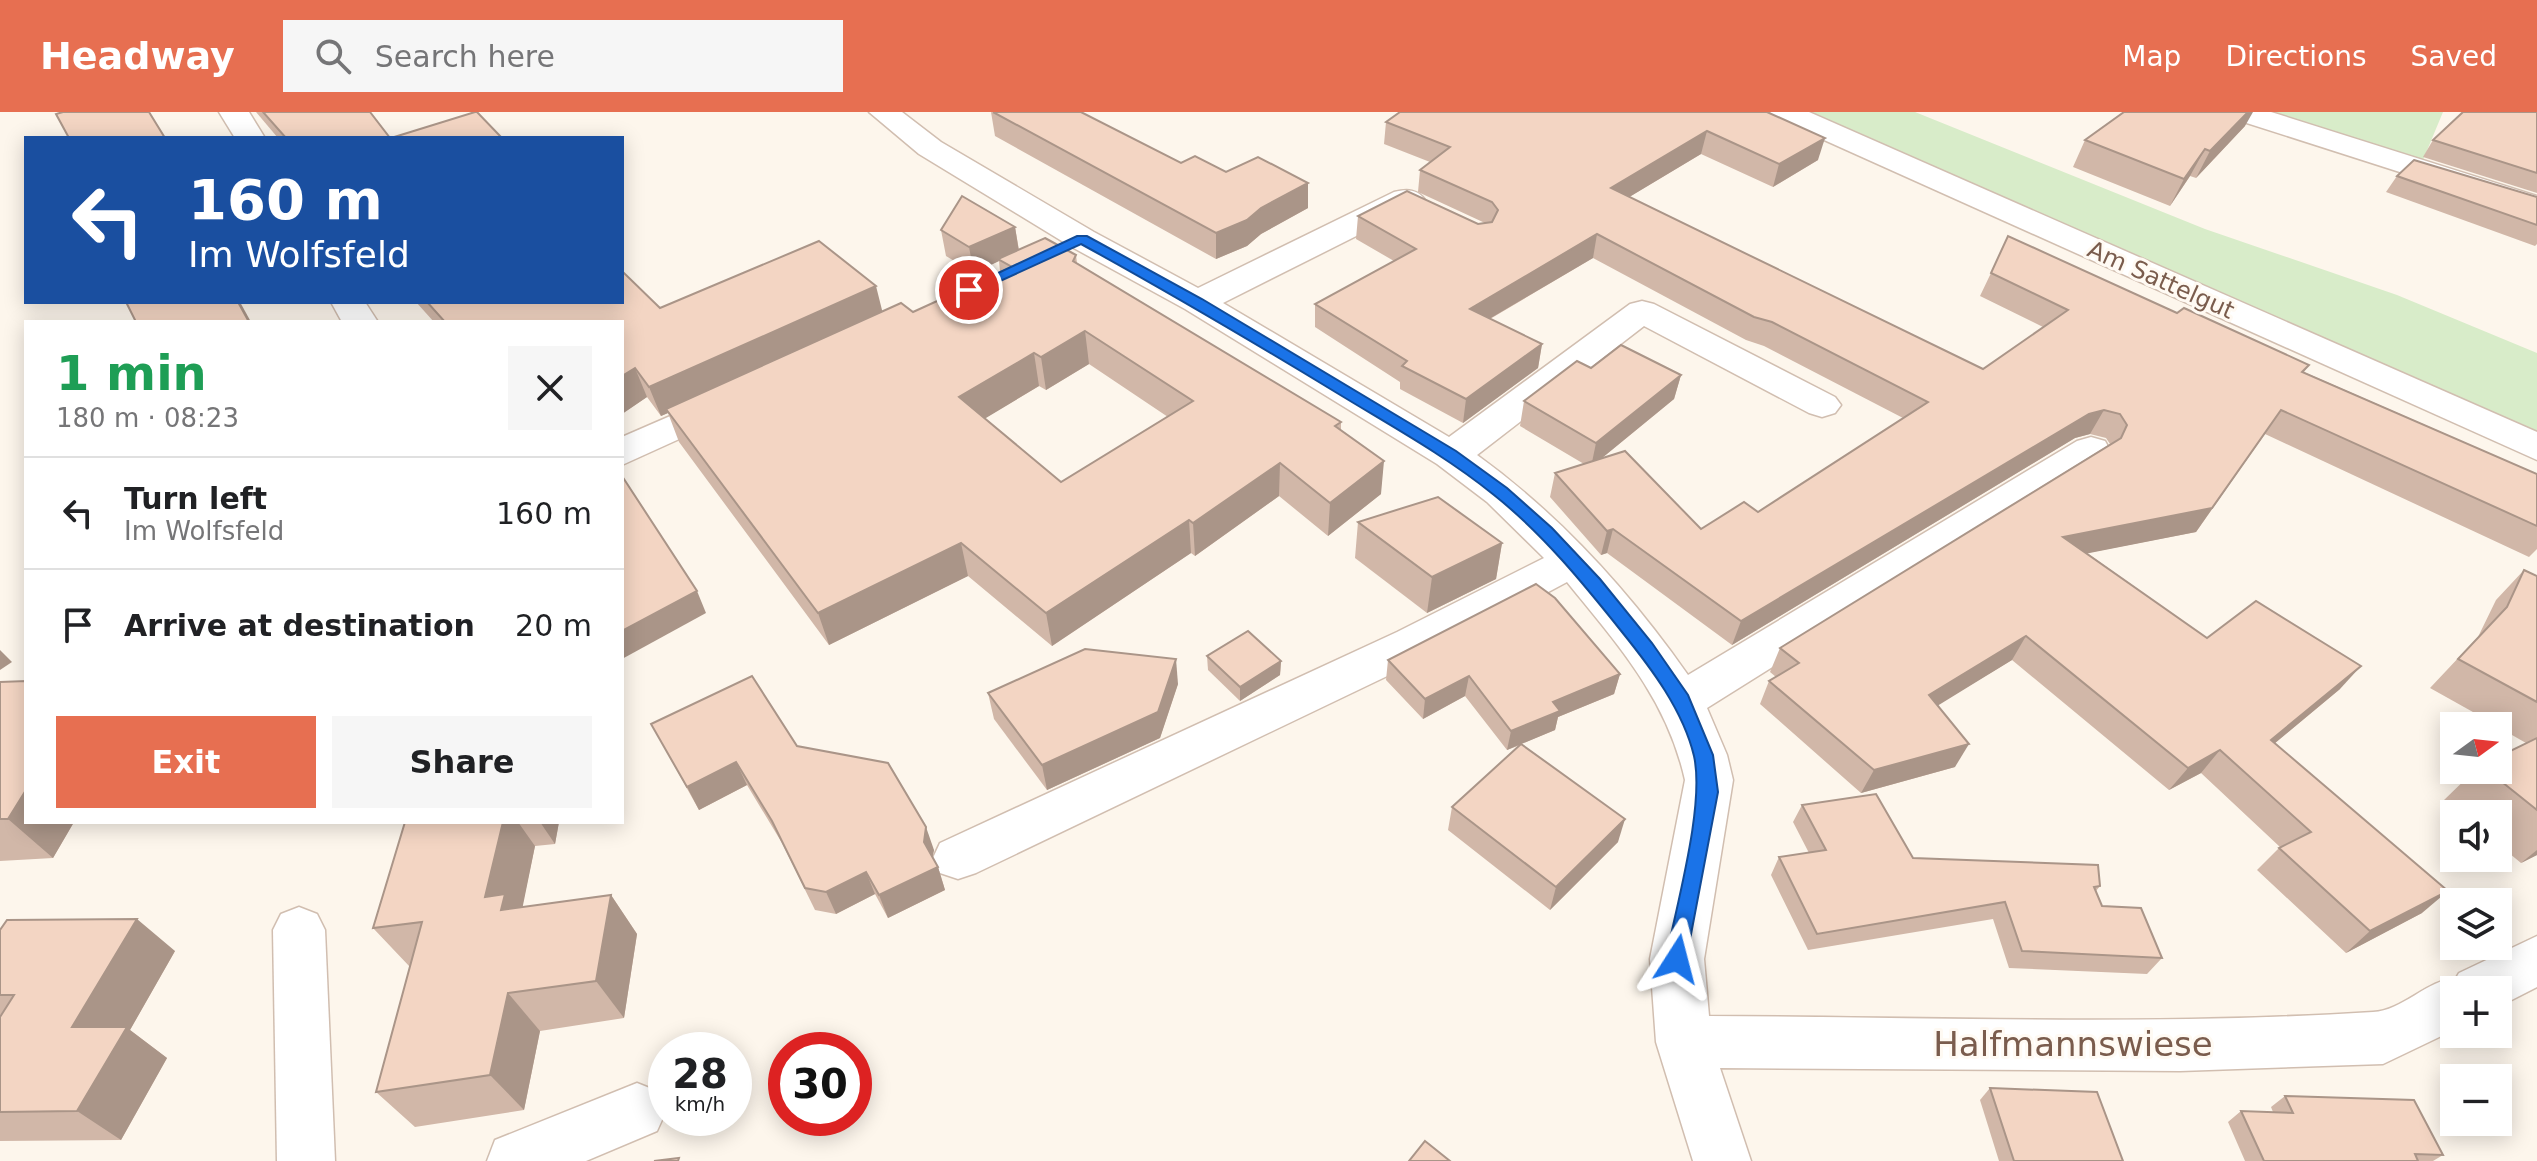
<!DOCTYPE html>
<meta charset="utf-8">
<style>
body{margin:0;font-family:"DejaVu Sans",sans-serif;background:#f6f6f6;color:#202124;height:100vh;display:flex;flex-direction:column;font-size:30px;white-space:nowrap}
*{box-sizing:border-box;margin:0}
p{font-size:26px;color:#757577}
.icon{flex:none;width:44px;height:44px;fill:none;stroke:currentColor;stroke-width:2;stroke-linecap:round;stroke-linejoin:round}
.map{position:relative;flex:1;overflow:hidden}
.side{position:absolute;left:24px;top:208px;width:600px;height:504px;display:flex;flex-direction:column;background:#fff;border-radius:0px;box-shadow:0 4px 20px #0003}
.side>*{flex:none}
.banner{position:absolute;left:24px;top:24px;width:600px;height:168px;border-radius:0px;box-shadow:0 4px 20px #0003;background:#1a4fa0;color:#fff;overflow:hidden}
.needle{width:52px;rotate:75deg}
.fabs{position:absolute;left:2440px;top:600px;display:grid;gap:16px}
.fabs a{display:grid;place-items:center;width:72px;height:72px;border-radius:0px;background:#fff;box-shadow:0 4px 20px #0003;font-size:40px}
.speed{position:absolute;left:648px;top:920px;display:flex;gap:16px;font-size:40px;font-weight:700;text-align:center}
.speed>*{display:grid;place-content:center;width:104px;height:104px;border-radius:50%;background:#fff;box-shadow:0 4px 20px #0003;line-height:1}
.speed small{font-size:20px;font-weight:400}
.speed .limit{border:12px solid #d22;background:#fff;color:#111}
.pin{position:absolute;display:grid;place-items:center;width:68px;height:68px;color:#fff;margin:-34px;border:4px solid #fff;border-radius:50%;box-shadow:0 2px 8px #0007}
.me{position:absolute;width:88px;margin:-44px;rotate:9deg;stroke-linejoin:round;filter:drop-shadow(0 0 6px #0008)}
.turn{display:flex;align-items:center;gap:28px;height:168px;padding:0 32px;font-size:36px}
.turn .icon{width:104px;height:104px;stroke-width:2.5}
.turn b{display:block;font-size:56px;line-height:68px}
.round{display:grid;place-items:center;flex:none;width:84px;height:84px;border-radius:0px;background:#f6f6f6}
.summary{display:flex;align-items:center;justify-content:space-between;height:136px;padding:0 32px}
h1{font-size:48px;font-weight:700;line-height:60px;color:#1e9e55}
.primary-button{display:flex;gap:16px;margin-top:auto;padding:16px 32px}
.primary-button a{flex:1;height:92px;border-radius:0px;background:#e76f51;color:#fff;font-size:32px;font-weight:700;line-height:92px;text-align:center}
.primary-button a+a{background:#f6f6f6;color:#202124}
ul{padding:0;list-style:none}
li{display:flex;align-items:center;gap:24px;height:112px;padding:0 32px;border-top:2px solid #e0e0e0}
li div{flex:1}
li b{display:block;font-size:30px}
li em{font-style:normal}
header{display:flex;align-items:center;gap:48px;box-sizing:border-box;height:112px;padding:0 40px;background:#e76f51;color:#fff}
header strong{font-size:38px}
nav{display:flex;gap:44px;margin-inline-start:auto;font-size:28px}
.search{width:560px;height:72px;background:#f6f6f6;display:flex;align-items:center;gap:20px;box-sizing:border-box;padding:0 28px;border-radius:0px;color:#757577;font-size:30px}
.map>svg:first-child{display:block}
</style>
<header>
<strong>Headway</strong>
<div class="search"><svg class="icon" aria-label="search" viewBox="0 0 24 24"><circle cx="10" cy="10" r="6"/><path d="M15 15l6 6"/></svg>Search here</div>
<nav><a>Map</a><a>Directions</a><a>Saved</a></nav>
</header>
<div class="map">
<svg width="2537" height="1049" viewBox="0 0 2537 1049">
<rect width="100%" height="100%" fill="#fdf6ec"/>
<g fill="#d8ecc9">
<path d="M1801,0H1915L2205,117L2397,183L2537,241V321Z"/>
<path d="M2258,0H2443L2423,48Z"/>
</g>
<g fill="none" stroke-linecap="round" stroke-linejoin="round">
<g stroke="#d1beb0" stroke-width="3">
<g id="minor">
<path d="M219,0H249L265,26H235Z"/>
<path d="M869,0H902L941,30L1094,120L1198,176L1394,80C1407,77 1418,77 1426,89L1421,96L1408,98L1223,191L1449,325L1630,192L1642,189L1654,192L1835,285L1841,293L1835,301L1822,305L1809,301L1644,214L1477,343C1560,403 1629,479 1688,563L2077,329L2091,325L2105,329L2110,338L2105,347L1707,596L1727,643L1733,668L1704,847L1709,904C1930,905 2152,914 2373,900C2402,899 2427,868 2456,866L2459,861L2537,824V875L2498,895V878H2454V918L2383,952L2180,959L1720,956L1751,1049H1693L1656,930L1650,847L1685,668C1667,587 1618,533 1567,470L1429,544L976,761L958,767L940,761L933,746L940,731L1397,520L1544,446L1487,390L1437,352L1185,197L1070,134L919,42Z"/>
<path d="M1770,0H1809L2537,320V348L1775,6Z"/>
<path d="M2226,0H2271L2537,84V104L2231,6Z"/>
<path d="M331,190H365L378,210H342Z"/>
<path d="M728,279L741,283L747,291L741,299L622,353V325Z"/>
<path d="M299,795L317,802L325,818L335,1049H277L273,818L281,802Z"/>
<path d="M637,971L657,979L666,999L657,1019L586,1049H487L495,1028Z"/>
</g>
</g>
<use href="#minor" fill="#fff" fill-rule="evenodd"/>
</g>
<g fill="#d1b7a8" fill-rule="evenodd">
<path d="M256,0H370L390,26H278Z"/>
<path d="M991,0L1181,51L1226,60L1308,96L1261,122L1247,134L1216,147L995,24Z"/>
<path d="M1767,0L1818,48L1773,75L1701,42L1629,85L1983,257L2043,215L1980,184L1991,161L2177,201L2309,253L2304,260L2537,362V437L2529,445L2265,322L2196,420L2087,441L2207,526L2340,577L2275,631L2422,801L2346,841L2257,758L2280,735L2201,661L2169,678L2012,548L1937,593L1955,655L1861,681L1760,592L1769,569L1776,565L1770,560L1780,536L2110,332L2106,326L2090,322L2075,326L1732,533L1607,441L1601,443L1550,385L1555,361L1584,352L1520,314L1524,289L1591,256L1681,263L1674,287L1602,346L1701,417L1758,400L1903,306L1764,234L1746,228L1593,146L1490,207L1542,232L1538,256L1463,311L1400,277V270L1315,215V192L1394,149L1356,127L1358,104L1478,112L1485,111L1418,80L1420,58L1430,50L1384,32L1386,10Z"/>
<path d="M2537,0V81L2423,45L2433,28Z"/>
<path d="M2245,14L2196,66L2190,64L2170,94L2073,55L2085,28Z"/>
<path d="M2397,64L2537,85V132L2535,134L2386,80Z"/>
<path d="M1015,115L1019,138L1076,143L1077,151L1341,310V318L1381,382L1328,424L1279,384L1195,444L1191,441L1052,534L968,464L829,533L679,330L668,301L661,304L647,285L622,302V210H434L416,190H622L660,196L913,200L1000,160L999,149L974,161L946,144L941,118ZM1089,252L1168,305L1061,370L985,306L1039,274L1046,278Z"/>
<path d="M1358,410L1502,431L1496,467L1427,501L1355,446Z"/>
<path d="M2524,458L2537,464V743L2521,751L2498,732V702H2461L2444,688L2475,658H2498L2526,631L2498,615V614L2430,576L2478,525L2496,488Z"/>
<path d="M1207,544L1281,549L1280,563L1240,589L1208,558Z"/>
<path d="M1388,548L1620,562L1614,582L1558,605L1555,618L1521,632L1618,730L1550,798L1448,718L1452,695L1520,633L1507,638L1465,584L1423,607L1386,568Z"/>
<path d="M0,570L26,710H74L53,746L0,749Z"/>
<path d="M1178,572L1160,626L1047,678L994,607L988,581Z"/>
<path d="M651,612L797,634L934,738L932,745L938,755L945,778L888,806L875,782L836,802L815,798L782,731L747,673L699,698Z"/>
<path d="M1802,693L1913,746L2100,774L2096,779L2102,794L2162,846L2147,862L2009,856L1993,807L1808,838L1771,763L1779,745L1809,741L1793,710Z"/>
<path d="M405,710H559L555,732L535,734L522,795L611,783L637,822L624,906L540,919L524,998L415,1015L376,980L410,855L373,816Z"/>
<path d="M0,818L175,839L130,918L167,946L121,1028L0,1029Z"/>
<path d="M1990,976L2123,1049H1999L1980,988Z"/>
<path d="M2285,984L2443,1043L2433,1049H2245L2228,1010L2241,999L2273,1000L2271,995Z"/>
</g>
<g fill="#aa9588">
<path d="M2248,0H2253L2245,14L2196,66L2210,39Z"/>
<path d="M1707,19L1701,42L1606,99L1611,76Z"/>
<path d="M1825,26L1818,48L1773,75L1779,52Z"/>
<path d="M2205,37L2190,64L2170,94L2184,67Z"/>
<path d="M1308,71V96L1261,122L1247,134L1216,147V121Z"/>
<path d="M1015,115L1019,140L998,147L999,149L974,161L969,135Z"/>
<path d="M1597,122L1593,146L1467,220L1470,197Z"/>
<path d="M876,174L883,202L666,297L668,301L661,304L649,275Z"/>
<path d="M238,190H240L251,210H249Z"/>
<path d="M1085,219L1089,252L1046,278L1041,245Z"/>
<path d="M1542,232L1538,256L1463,311L1466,287Z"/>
<path d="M1034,241L1039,274L966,318L959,285Z"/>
<path d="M635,256L647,285L622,302V264Z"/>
<path d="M1681,263L1674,287L1591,355L1596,331Z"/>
<path d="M2104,298L2090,322L2075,326L1732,533L1741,509L2089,302Z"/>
<path d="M2281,298L2196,420L2049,449L2063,425Z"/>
<path d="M1384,349L1381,382L1328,424L1330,391Z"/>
<path d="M1280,351L1279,384L1195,444L1193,411Z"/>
<path d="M1189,408L1191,441L1052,534L1046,501Z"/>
<path d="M1613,417L1607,441L1601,443L1607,419Z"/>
<path d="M961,431L968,464L829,533L818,501Z"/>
<path d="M1502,431L1496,467L1427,501L1432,465Z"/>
<path d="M697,479L706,501L622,547V519Z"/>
<path d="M2026,524L2012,548L1916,607L1929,583Z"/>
<path d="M0,538L12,550L0,558Z"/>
<path d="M1176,547L1178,572L1160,626L1047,678L1042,653Z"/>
<path d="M1281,549L1280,563L1240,589V575Z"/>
<path d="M2361,554L2340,577L2251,651L2271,628Z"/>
<path d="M1620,562L1614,582L1558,605L1555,618L1507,638L1511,619L1553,590Z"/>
<path d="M1469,564L1465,584L1423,607L1425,587Z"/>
<path d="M1969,632L1955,655L1861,681L1874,658Z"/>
<path d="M2220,638L2201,661L2169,678L2188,656Z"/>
<path d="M736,650L747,673L699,698L687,675Z"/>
<path d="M26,678V710H74L53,746L8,707Z"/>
<path d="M1625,707L1618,730L1550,798L1556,775Z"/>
<path d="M503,710H518L535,734L521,803L531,837L485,785Z"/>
<path d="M540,710H559L555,732Z"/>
<path d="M926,715L934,738L931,753L924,730Z"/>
<path d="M2537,738V743L2521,751Z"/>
<path d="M938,755L945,778L888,806L879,783Z"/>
<path d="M866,760L875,782L836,802L826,780Z"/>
<path d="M2448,779L2422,801L2346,841L2370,819Z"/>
<path d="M611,783L637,822L624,906L596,869Z"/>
<path d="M137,807L175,839L130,918L167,946L121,1028L77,999L72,915Z"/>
<path d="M508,881L540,919L524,998L490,963Z"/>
</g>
<g fill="#f3d5c3" stroke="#aa9588" stroke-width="2" fill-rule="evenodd">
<path d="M63,0H149L165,26H69L56,2Z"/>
<path d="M263,0H370L390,26H286Z"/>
<path d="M475,0H477L502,26H391Z"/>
<path d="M993,0H1081L1181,51L1195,44L1226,60L1258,45L1308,71L1261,96L1247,108L1216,121Z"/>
<path d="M1400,0H1767L1825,26L1779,52L1707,19L1611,76L1983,257L2068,198L1991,161L2008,124L2177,201L2184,196L2309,253L2302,260L2537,362V414L2281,298L2212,396L2063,425L2207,526L2256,489L2361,554L2271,628L2448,779L2370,819L2279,736L2311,720L2220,638L2188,656L2026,524L1929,583L1969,632L1874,658L1769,569L1799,551L1780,536L2121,326L2127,313L2120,302L2104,298L2089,302L1741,509L1613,417L1607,419L1555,361L1625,339L1701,417L1744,390L1758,400L1928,290L1772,210L1754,205L1597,122L1470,197L1542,232L1466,287L1402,254L1407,249L1315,192L1416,137L1358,104L1407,79L1478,112L1492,110L1498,98L1492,90L1420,58L1450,35L1386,10Z"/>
<path d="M2124,0H2248L2210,39L2205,37L2184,67L2085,28Z"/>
<path d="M2463,0H2537V61L2433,28Z"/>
<path d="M2414,48L2537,85V113L2397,64Z"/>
<path d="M962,84L1015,115L969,135L941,118Z"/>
<path d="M1045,126L1076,143L1073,149L1341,310L1335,314L1384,349L1330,391L1280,351L1193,411L1189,408L1046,501L961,431L818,501L666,297L901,191L913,200L1012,155L998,147ZM1085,219L1193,289L1061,370L959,285L1034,241L1041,245Z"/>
<path d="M819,129L876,174L649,275L635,256L622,264V210H445L427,190H622V159L660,196Z"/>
<path d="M126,190H238L249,210H136Z"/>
<path d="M1621,233L1681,263L1596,331L1524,289L1577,249L1591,256Z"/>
<path d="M622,364L697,479L622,519Z"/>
<path d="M1438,385L1502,431L1432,465L1358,410Z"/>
<path d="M2524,458L2537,464V590L2458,547L2507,495Z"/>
<path d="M1536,472L1555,486L1620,562L1553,590L1560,599L1511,619L1469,564L1425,587L1388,548Z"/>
<path d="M1248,519L1281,549L1240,575L1207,544Z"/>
<path d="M1085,537L1176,547L1158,600L1042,653L988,581Z"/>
<path d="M752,564L797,634L888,651L926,715L924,730L938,755L879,783L866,760L826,780L805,776L772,709L736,650L687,675L651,612Z"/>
<path d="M26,569V678L8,707H0V570Z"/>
<path d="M2537,626V698L2487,658H2498V645Z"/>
<path d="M1521,632L1625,707L1556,775L1452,695Z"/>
<path d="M1876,682L1913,746L2098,753L2100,774L2094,775L2102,794L2141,796L2162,846L2022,839L2005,790L1817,822L1779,745L1826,738L1802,693Z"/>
<path d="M405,710H503L485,785L505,782L501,798L611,783L596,869L508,881L490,963L376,980L422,810L373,816Z"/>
<path d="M137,807L72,915H127L77,999L0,1000V905L14,883H0V818L7,808Z"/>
<path d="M1990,976L2097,980L2123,1049H2014Z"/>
<path d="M2285,984L2414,988L2443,1043L2415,1042L2418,1049H2264L2241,999L2293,1001Z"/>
<path d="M1425,1029L1450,1049H1409Z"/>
<path d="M679,1046L678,1049H654Z"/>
</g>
<path fill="#1a73e8" stroke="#114b97" stroke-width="2" d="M1077,124H1087L1202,187L1456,339L1507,376L1552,416L1600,467L1652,531L1688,583L1713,643L1718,680L1685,854L1677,857L1669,854L1666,847C1676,794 1705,694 1694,644C1683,598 1651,556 1622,520C1583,471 1543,422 1494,383C1446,344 1391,314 1337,281C1253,230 1168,180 1081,132L974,181H964L962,178Z"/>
<g text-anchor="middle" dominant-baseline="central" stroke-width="6" stroke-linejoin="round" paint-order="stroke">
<g font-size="24" fill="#7a5c4d" stroke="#fffaf3">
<text transform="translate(2161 168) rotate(24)">Am Sattelgut</text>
</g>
<g font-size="34" fill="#7a5c4d" stroke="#fffaf3">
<text x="2073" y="932">Halfmannswiese</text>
</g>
</g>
</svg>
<div class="fabs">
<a><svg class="needle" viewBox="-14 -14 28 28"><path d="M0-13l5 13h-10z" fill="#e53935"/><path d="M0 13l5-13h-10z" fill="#757577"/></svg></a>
<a><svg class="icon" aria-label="sound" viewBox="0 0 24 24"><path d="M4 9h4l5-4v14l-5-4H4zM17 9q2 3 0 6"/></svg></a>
<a><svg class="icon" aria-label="layers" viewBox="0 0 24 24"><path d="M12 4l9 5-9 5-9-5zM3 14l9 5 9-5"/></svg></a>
<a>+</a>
<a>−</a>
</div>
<div class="speed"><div>28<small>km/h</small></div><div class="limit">30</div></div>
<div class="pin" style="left:969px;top:178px;background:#d93025"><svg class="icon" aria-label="arrive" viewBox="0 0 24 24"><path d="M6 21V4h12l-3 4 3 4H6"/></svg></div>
<svg class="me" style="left:1677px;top:847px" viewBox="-20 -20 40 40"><path d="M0-17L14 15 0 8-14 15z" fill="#1a73e8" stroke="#fff" stroke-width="4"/></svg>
<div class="banner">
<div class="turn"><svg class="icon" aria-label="left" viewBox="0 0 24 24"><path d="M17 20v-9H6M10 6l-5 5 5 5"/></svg><div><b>160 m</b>Im Wolfsfeld</div></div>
</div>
<section class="side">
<div class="summary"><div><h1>1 min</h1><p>180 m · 08:23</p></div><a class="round"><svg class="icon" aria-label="close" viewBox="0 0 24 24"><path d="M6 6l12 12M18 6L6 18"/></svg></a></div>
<ul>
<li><svg class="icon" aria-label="left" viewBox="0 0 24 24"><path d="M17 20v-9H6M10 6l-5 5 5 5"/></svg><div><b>Turn left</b><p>Im Wolfsfeld</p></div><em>160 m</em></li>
<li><svg class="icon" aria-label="arrive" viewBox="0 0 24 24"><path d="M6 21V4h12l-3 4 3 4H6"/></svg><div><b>Arrive at destination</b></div><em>20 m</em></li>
</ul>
<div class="primary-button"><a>Exit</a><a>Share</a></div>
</section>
</div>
